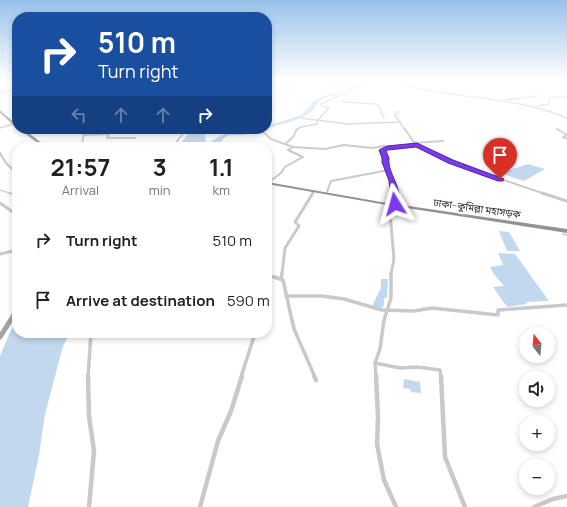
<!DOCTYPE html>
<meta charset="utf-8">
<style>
body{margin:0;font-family:Manrope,"Noto Sans Bengali",sans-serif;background:#f2f2f2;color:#202124;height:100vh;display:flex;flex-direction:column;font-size:15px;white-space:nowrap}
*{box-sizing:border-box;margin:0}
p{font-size:13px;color:#757577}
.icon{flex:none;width:22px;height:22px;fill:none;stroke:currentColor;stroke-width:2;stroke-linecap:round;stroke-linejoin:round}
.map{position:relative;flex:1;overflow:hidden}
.drawer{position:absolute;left:12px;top:142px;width:260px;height:196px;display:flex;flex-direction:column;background:#fff;border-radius:16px;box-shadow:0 2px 6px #0003}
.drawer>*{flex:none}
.guide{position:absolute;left:12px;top:12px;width:260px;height:122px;border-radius:16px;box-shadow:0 2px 6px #0003;background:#1a4fa0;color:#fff;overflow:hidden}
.needle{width:26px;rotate:344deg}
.tools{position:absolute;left:519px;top:327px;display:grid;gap:8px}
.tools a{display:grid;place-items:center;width:36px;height:36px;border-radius:50%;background:#fff;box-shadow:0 2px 6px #0003;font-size:20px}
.pin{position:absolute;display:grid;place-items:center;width:34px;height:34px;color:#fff;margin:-41px -17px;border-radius:50% 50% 50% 0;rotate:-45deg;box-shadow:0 0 4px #0007}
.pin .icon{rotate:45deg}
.me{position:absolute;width:44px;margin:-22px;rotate:352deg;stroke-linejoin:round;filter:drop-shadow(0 0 3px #0008)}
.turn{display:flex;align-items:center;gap:14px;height:84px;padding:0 20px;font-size:18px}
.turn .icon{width:52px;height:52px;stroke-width:2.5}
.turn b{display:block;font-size:28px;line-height:34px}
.lanes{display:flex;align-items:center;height:38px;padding:0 20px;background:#0003;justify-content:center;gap:20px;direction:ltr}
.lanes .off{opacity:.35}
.eta{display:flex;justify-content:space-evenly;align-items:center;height:68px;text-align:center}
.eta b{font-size:24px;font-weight:700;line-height:28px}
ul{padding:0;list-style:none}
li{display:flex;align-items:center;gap:12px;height:60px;padding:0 20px}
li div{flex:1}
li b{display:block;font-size:15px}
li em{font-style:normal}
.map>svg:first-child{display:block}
</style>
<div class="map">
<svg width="567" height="507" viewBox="0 0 567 507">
<rect width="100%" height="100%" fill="#fff"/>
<g fill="#c1d8ee">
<path d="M364,80H371L345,90C340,96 329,95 322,99C317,102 316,108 312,111C300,121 281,124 267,128V126L302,115L311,105V102L329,94L340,93Z"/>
<path d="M187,129H207L208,131L205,135L206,144C213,141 218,136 225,134C235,131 245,136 253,129H262L244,135H230L225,137L217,147H182L181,143L187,135Z"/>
<path d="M528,164L545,169L524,181L500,173Z"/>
<path d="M499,231L509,232L520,251H507Z"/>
<path d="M498,253L515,254L549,301L526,302L527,304L507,307L493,287L504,286L493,273L490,267L503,265Z"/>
<path d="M381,279H388L387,298H384V305L382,308L372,306L381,288Z"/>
<path d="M17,321V333H70L63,346L45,414L39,455L28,507H0V356L10,332Z"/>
<path d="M404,379L420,382L421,393L411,392L410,389L403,388Z"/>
</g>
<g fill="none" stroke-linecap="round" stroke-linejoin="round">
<path stroke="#c1d8ee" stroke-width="1.5" d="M0,190L12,194"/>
<g stroke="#c1d8ee" stroke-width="2">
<path d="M9,193L17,195"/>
<path d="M563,234L567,235"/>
</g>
<g stroke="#c9c9c9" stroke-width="1.5">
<path d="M313,80L351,89L372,80"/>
<path d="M388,80C446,100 510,94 567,118"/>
<path d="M344,87L356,80"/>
<path d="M0,91H17"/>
<path d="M0,94H5"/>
<path d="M505,100L537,96"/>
<path d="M344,101L343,102L375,104L379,106L384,118"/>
<path d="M537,106L549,104V100L552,97H567"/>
<path d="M399,112H396L395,115L405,130"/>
<path d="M301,118L347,124L401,122"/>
<path d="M0,128L14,124"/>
<path d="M557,129L559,130"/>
<path d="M144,130L179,129"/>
<path d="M296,130L301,127L317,124V121L329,108L321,106V104L350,91L352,88"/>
</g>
<g stroke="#c9c9c9" stroke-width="2">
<path d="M129,129V131L150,129"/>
<path d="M157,129H178"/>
<path d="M405,129L413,141L422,148L468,168L545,194"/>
<path d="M557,129L567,135L563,137L567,139"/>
<path d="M261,130L271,139L293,147L325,149L344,145L372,148L384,146L388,148L417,145"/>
<path d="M83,135L109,134L107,138H135"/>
<path d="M414,143L443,141"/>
<path d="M285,144L293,137L297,129"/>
<path d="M81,147L85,129"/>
<path d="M180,147L174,145L182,135V129"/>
<path d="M387,148L383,150L395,194"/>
<path d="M0,153L6,163L17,174"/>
<path d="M269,182L281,173L285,167L303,157L288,150L293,147"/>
<path d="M327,192L331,181L389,170"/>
<path d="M312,194L314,191"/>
</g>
<g stroke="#c9c9c9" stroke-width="3">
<path d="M395,193V204"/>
<path d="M542,193L567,201"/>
<path d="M0,203L17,215"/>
<path d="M0,254L17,250"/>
<path d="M282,274L285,248L299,226L295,222L313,193"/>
<path d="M391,274L394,259L390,213L391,209L395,205"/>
</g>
<g stroke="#c9c9c9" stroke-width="3.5">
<path d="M267,277H274L283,280L294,329L315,377"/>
<path d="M281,279L282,273"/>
<path d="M286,296H322L344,299L382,310L414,311L432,308L498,315V310L567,305"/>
<path d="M375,363L400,368L417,367L440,370L441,377"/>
<path d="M88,377L91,333"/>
<path d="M241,377L255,333"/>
<path d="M376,377L375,363L380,349L384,320L391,298V273"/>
</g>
<g stroke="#c9c9c9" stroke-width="4.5">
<path d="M88,376L89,416L94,451L89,507"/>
<path d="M314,376L316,380"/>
<path d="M376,376L378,417L377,444L384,480L396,507"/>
<path d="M441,376L445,457L465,507"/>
<path d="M200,507L218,441L231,411L242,376"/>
<path d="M534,507L553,499L567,496"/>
</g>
<path stroke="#a4a4a4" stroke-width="5" d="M0,337L17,310"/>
<g fill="#939393" fill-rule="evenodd">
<path d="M0,110L17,125V128L0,113Z"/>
<path d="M20,129H24L39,141L55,147C41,147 30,138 20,129Z"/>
<path d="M267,182L381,202L567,229V233L381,204L267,184Z"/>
</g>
</g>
<linearGradient id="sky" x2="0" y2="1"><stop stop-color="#98c2ea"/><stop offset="0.53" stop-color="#fff"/><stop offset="1" stop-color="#fff" stop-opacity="0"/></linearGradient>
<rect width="567" height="151" fill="url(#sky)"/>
<path fill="#7c3aed" stroke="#51269a" d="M417,143L453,160L504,179L503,181H498L448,163L416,147L388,150L386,151L389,158C387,173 404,189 398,205H392L389,181L382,162V158L379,150L387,146Z"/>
<g text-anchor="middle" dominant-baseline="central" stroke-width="4" stroke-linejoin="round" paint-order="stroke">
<g font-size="10" fill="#2c2c2c" stroke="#fff">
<text transform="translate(477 208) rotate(8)">ঢাকা–কুমিল্লা মহাসড়ক</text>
</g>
</g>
</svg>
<div class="tools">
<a><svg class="needle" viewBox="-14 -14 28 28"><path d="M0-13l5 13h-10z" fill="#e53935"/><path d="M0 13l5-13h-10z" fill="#757577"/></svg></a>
<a><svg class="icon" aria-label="sound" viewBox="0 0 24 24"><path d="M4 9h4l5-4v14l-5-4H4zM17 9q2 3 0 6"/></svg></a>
<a>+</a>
<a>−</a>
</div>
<div class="pin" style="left:500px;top:179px;background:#d93025"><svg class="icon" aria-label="arrive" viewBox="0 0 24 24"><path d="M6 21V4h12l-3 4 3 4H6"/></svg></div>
<svg class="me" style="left:395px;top:204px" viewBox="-20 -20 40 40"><path d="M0-17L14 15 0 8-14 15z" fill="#7c3aed" stroke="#fff" stroke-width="4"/></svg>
<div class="guide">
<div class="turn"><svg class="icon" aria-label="right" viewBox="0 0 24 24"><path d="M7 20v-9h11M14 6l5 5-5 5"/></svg><div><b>510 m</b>Turn right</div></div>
<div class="lanes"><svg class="icon off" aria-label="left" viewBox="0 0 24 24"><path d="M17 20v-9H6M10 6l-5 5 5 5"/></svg><svg class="icon off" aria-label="ahead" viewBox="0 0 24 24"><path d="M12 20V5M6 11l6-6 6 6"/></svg><svg class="icon off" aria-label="ahead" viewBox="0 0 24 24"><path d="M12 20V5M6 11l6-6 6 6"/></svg><svg class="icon" aria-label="right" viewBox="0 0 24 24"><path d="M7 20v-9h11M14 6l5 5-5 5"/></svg></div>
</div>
<section class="drawer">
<div class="eta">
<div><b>21:57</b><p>Arrival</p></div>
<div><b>3</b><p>min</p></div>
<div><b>1.1</b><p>km</p></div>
</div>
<ul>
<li><svg class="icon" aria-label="right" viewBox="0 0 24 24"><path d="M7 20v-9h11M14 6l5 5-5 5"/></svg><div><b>Turn right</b></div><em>510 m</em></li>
<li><svg class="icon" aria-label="arrive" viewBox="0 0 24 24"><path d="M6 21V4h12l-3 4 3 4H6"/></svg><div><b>Arrive at destination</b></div><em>590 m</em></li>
</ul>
</section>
</div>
